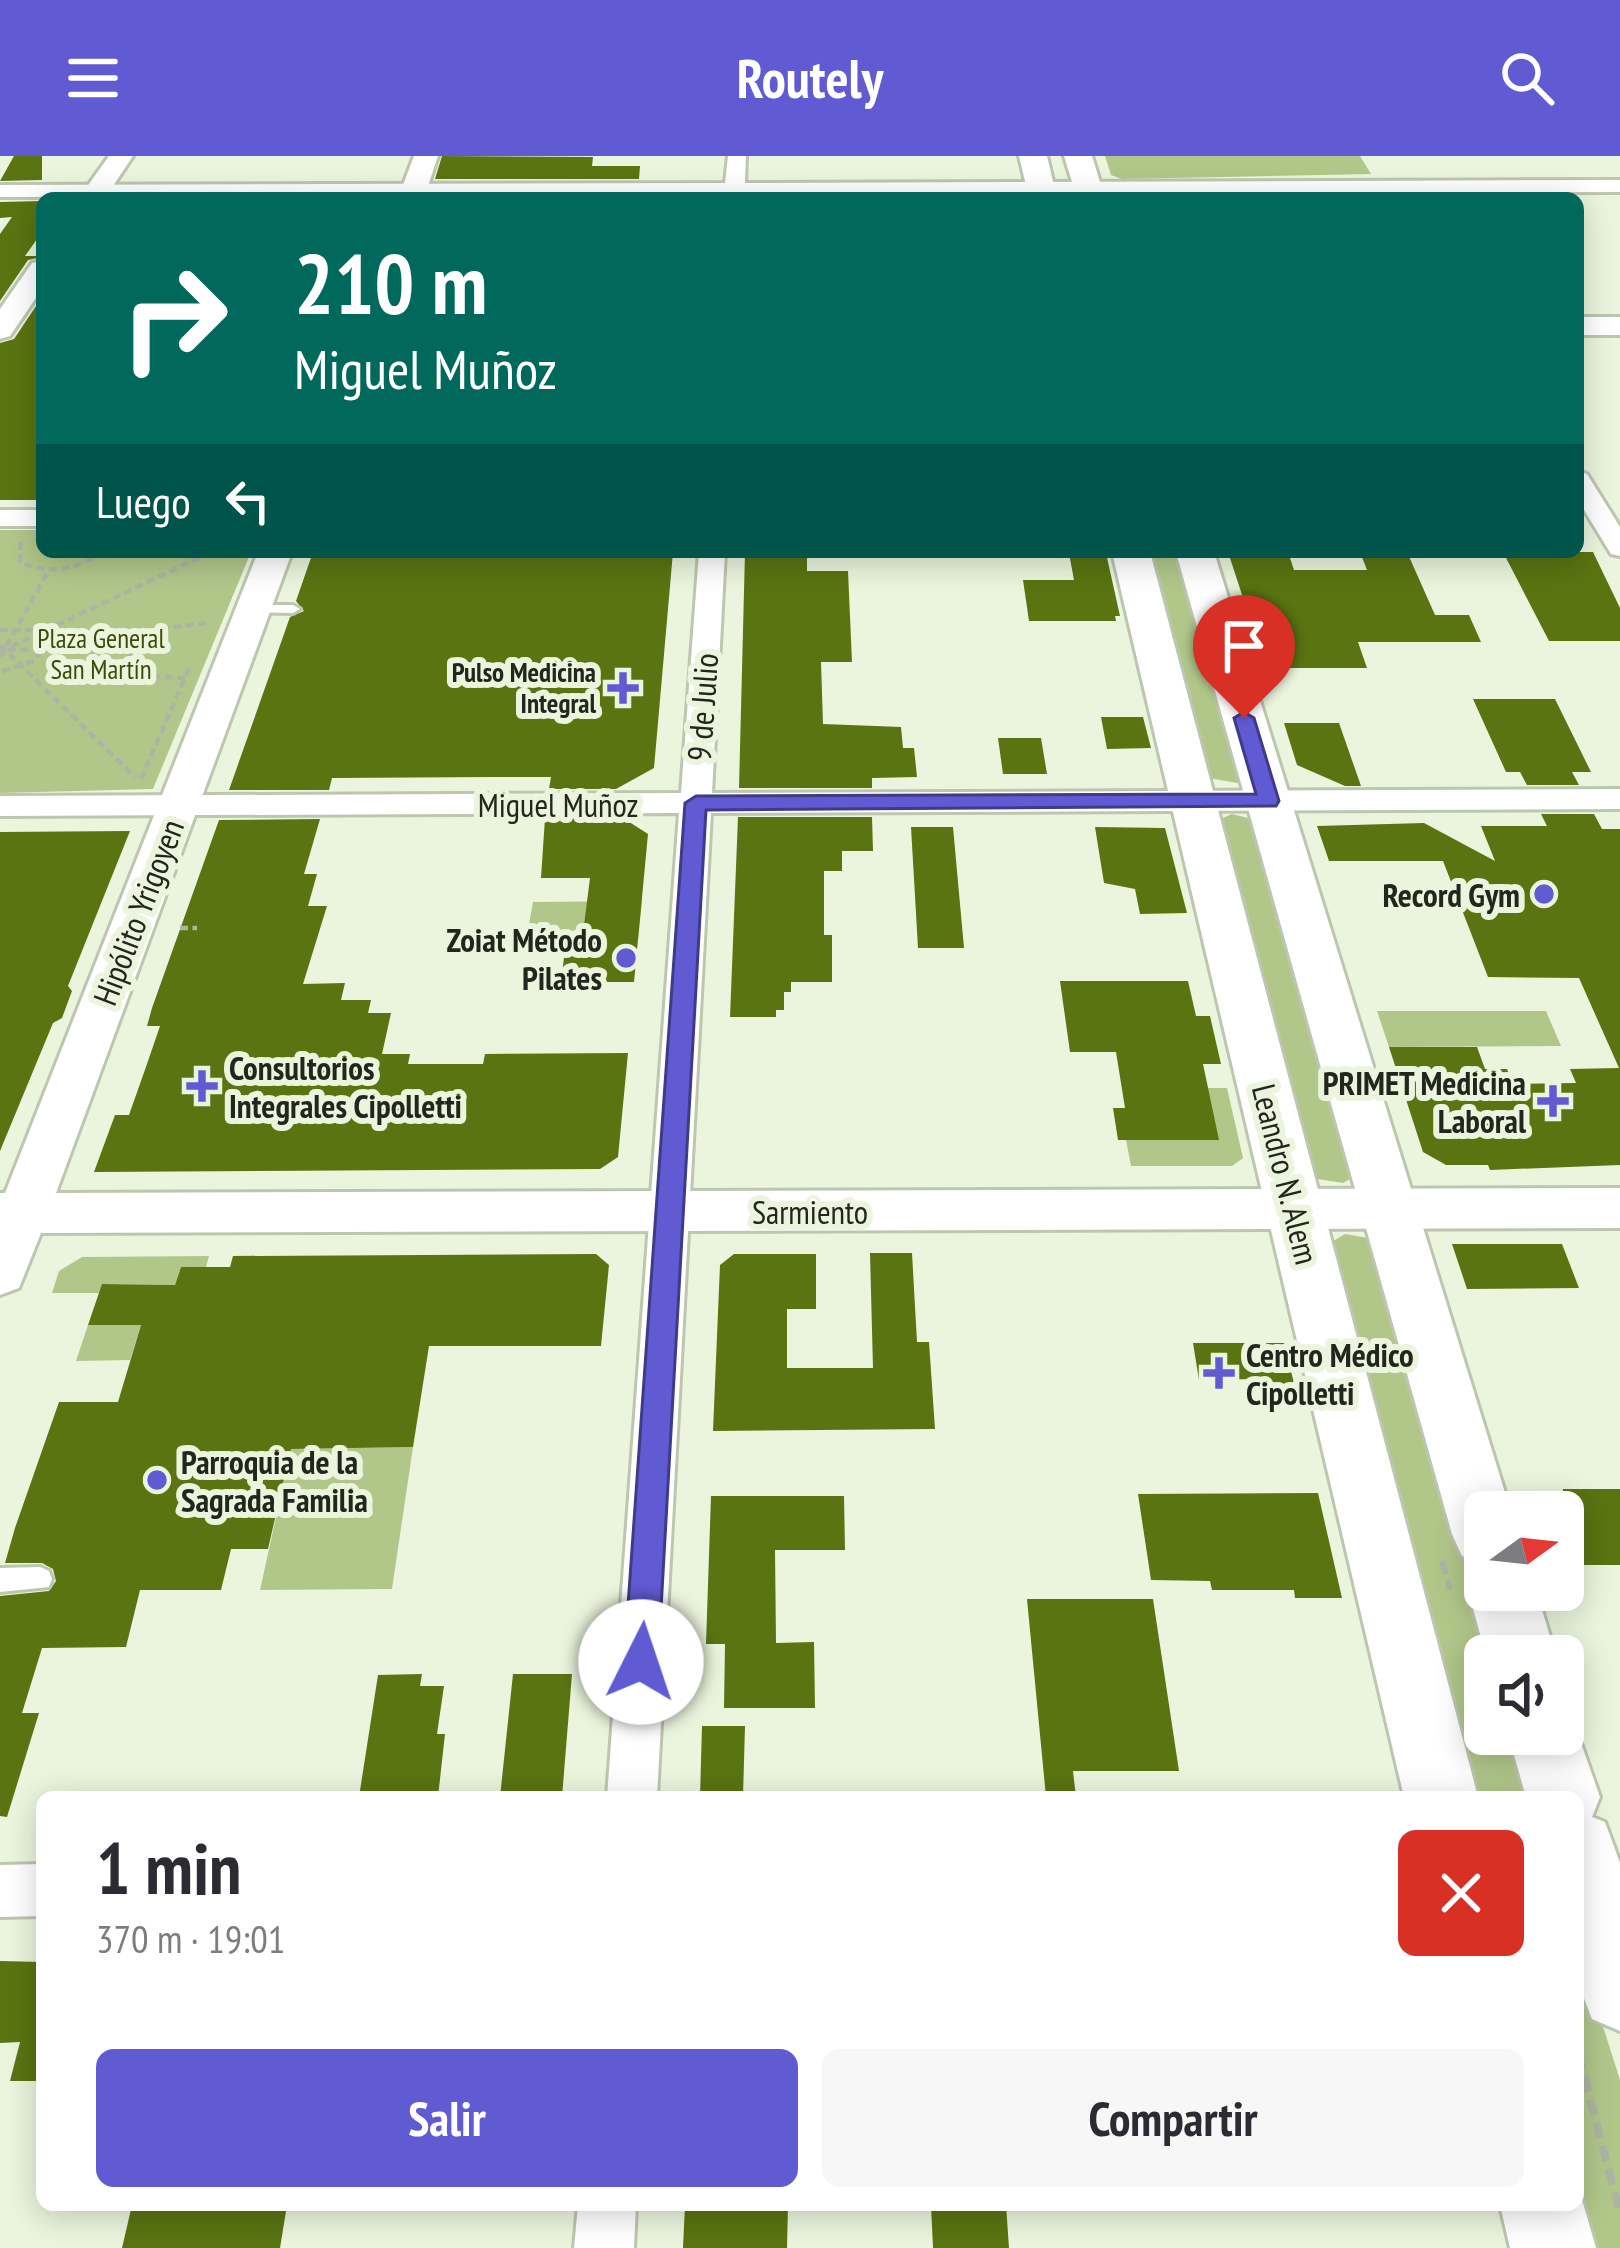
<!DOCTYPE html>
<html lang="es">
<meta charset="utf-8">
<style>
body{margin:0;font-family:"PT Sans Narrow",sans-serif;background:#f7f7f7;color:#2b2b33;height:100vh;display:flex;flex-direction:column;font-size:45px;white-space:nowrap}
*{box-sizing:border-box;margin:0}
p{font-size:39px;color:#7c7c81}
.icon{flex:none;width:66px;height:66px;fill:none;stroke:currentColor;stroke-width:2;stroke-linecap:round;stroke-linejoin:round}
.map{position:relative;flex:1;overflow:hidden}
.drawer{position:absolute;left:36px;top:1635px;width:1548px;height:420px;display:flex;flex-direction:column;background:#fff;border-radius:18px;box-shadow:0 6px 30px #0003}
.drawer>*{flex:none}
.hud{position:absolute;left:36px;top:36px;width:1548px;height:366px;border-radius:18px;box-shadow:0 6px 30px #0003;background:#00695c;color:#fff;overflow:hidden}
.needle{width:78px;rotate:75deg}
.buttons{position:absolute;left:1464px;top:1335px;display:grid;gap:24px}
.buttons a{display:grid;place-items:center;width:120px;height:120px;border-radius:18px;background:#fff;box-shadow:0 6px 30px #0003;font-size:60px}
.pin{position:absolute;display:grid;place-items:center;width:102px;height:102px;color:#fff;margin:-123px -51px;border-radius:50% 50% 50% 0;rotate:-45deg;box-shadow:0 0 12px #0007}
.pin .icon{rotate:45deg}
.me{position:absolute;width:132px;margin:-66px;rotate:4deg;stroke-linejoin:round;filter:drop-shadow(0 0 9px #0008)}
.turn{display:flex;align-items:center;gap:42px;height:252px;padding:0 60px;font-size:54px}
.turn .icon{width:156px;height:156px;stroke-width:2.5}
.turn b{display:block;font-size:84px;line-height:102px}
.then{display:flex;align-items:center;height:114px;padding:0 60px;background:#0003;gap:24px;font-size:45px}
.round{display:grid;place-items:center;flex:none;width:126px;height:126px;border-radius:18px;background:#f7f7f7}
.headline{display:flex;align-items:center;justify-content:space-between;height:204px;padding:0 60px}
h1{font-size:72px;font-weight:700;line-height:90px}
.button{display:flex;gap:24px;margin-top:auto;padding:24px 60px}
.button a{flex:1;height:138px;border-radius:18px;background:#605bd3;color:#fff;font-size:48px;font-weight:700;line-height:138px;text-align:center}
.button a+a{background:#f7f7f7;color:#2b2b33}
header{display:flex;justify-content:space-between;align-items:center;height:156px;padding:0 60px;background:#605bd3;color:#fff;font-size:54px;font-weight:700}
.map>svg:first-child{display:block}
</style>
<header><svg class="icon" aria-label="menu" viewBox="0 0 24 24"><path d="M4 6h16M4 12h16M4 18h16"/></svg>Routely<svg class="icon" aria-label="search" viewBox="0 0 24 24"><circle cx="10" cy="10" r="6"/><path d="M15 15l6 6"/></svg></header>
<div class="map">
<svg width="1620" height="2092" viewBox="0 0 1620 2092">
<rect width="100%" height="100%" fill="#ebf5dd"/>
<g fill="#b1c78a">
<path d="M1105,0H1360L1371,18L1122,23L1111,19Z"/>
<path d="M0,374H42V396H251L153,633L0,637Z"/>
<path d="M1146,396H1185L1246,622L1238,627L1208,622Z"/>
<path d="M1232,658L1256,664L1352,1022L1343,1027L1311,1022L1218,664Z"/>
<path d="M642,745L638,784L526,785L533,746Z"/>
<path d="M1377,855H1546L1561,890L1389,891Z"/>
<path d="M1208,932H1227L1243,1002L1232,1010H1131L1126,984Z"/>
<path d="M1345,1078L1368,1082L1384,1098L1500,1500H1485V1578H1522L1540,1641H1464L1328,1088Z"/>
<path d="M209,1100L206,1111H181L175,1129L103,1128L99,1137H52L59,1115L82,1101Z"/>
<path d="M88,1169H141L130,1204L76,1205Z"/>
<path d="M413,1291L392,1433L260,1434L291,1293Z"/>
<path d="M1578,1792L1620,1924V2092H1580Z"/>
</g>
<g fill="#597411">
<path d="M14,0H42V24L0,25Z"/>
<path d="M442,0L593,1L592,10H640L639,23H435Z"/>
<path d="M42,45V76L25,100H42V101L28,104L0,145V78L12,61L0,62V46Z"/>
<path d="M42,141V344H0V187L14,183Z"/>
<path d="M313,396H673L654,612L616,633H549L551,621H494L332,622L329,634H229L290,461L304,455L296,445Z"/>
<path d="M745,396H807V415H848L852,506H821L823,568L901,571L903,592H914L917,621L872,622V632H739Z"/>
<path d="M1228,396H1288L1294,414H1367L1360,396H1407L1435,459H1469L1481,486H1358L1367,512H1266Z"/>
<path d="M1503,396H1593L1620,452V485H1549Z"/>
<path d="M1069,397H1106L1120,460H1115L1116,465H1029L1023,424H1074Z"/>
<path d="M1473,543H1555L1591,616H1572L1579,629H1527L1520,616H1506Z"/>
<path d="M1101,561H1143L1151,592L1107,593Z"/>
<path d="M1284,567H1339L1361,630H1345L1297,609Z"/>
<path d="M998,582H1041L1047,618H1003Z"/>
<path d="M1541,658H1594L1602,673H1620V1009L1490,1014L1488,1009H1446L1423,996L1389,891H1477L1485,913H1507L1513,928L1576,927L1570,913L1619,912L1579,822L1488,821L1443,705H1329L1317,670L1424,667L1495,705L1481,670H1547Z"/>
<path d="M738,661H872L873,695H842V715H824V779H832V826H791V836H784V854H776V861H730Z"/>
<path d="M545,662H623L648,678L634,826H561L566,785H582L590,722H541Z"/>
<path d="M320,663L304,718H317L308,750H327L303,828L345,827L341,844H371L368,857H391L382,898H410L408,908H483L485,898L628,897L618,1001L600,1013L94,1016L115,959H129L147,908L160,870H147L152,852L219,664Z"/>
<path d="M911,671H953L964,792H918Z"/>
<path d="M1095,671L1165,672L1187,757L1140,758L1135,733L1104,727Z"/>
<path d="M130,675L68,830L72,835L62,862L53,867L0,995V676Z"/>
<path d="M1060,825H1188L1196,860H1210L1221,908H1203L1219,984H1118L1113,952H1125L1116,896H1070Z"/>
<path d="M1452,1088H1562L1579,1132L1467,1133Z"/>
<path d="M870,1097H912L917,1186H929L935,1273L713,1275L720,1109L734,1098H816V1153H787V1212H873Z"/>
<path d="M596,1098L609,1109L601,1190H429L413,1291L291,1293L268,1393H231L221,1434H140L126,1491L42,1492L22,1557H39L7,1661L0,1660V1440L49,1435L56,1425L53,1413L42,1407H5L15,1372L59,1246H118L141,1169H88L102,1128L175,1129L181,1111H230L233,1100Z"/>
<path d="M1193,1187H1284L1296,1235H1262L1259,1223L1199,1224Z"/>
<rect x="1563" y="1333" width="57" height="76"/>
<path d="M1318,1337L1342,1442H1295L1294,1434H1212L1210,1425L1151,1424L1138,1338Z"/>
<path d="M711,1340H844L845,1394H775L776,1487L814,1486L815,1552H724L725,1488H706Z"/>
<path d="M1027,1443H1153L1179,1615H1073L1076,1641H1046Z"/>
<path d="M422,1518L420,1530H444L437,1578H445L438,1641H359L378,1519Z"/>
<path d="M513,1518H572L562,1641H500Z"/>
<path d="M702,1570H745L743,1641H700Z"/>
<path d="M0,1805L42,1806V1925H10L20,1886L0,1887Z"/>
<path d="M132,2049H287L280,2092H122Z"/>
<path d="M685,2049H788L787,2092H683Z"/>
<path d="M931,2049H1006L1009,2092H933Z"/>
</g>
<g fill="none" stroke-linecap="round" stroke-linejoin="round">
<g stroke="#bdc6af" stroke-width="6">
<g id="service">
<path d="M253,449H293L300,453L293,457L248,456V450Z"/>
<path d="M40,1411L49,1415L52,1423L49,1431L0,1436V1412Z"/>
</g>
</g>
<g stroke="#bdc6af" stroke-width="6">
<g id="minor">
<path d="M728,0H746L745,27L1620,24V36L0,41V29L725,27Z"/>
<path d="M1578,315L1587,318L1620,371V400L1611,398L1578,344Z"/>
<rect x="0" y="354" width="42" height="16"/>
<path d="M699,396H725L712,637L1620,633V653L711,657L657,1641H607L679,657L0,660V640L681,637Z"/>
<path d="M42,1708V1760L0,1761V1709Z"/>
<path d="M578,2049H636L634,2092H574Z"/>
</g>
</g>
<g stroke="#bdc6af" stroke-width="6">
<g id="tertiary">
<path d="M109,0H133L105,42H79Z"/>
<path d="M414,0H438L424,42H398Z"/>
<path d="M42,105V133L10,180L0,183V153L32,107Z"/>
<rect x="1578" y="161" width="42" height="18"/>
<path d="M258,396H292L56,1037L1620,1032V1072L41,1077L19,1132L0,1139V1037H5Z"/>
</g>
</g>
<g stroke="#bdc6af" stroke-width="6">
<g id="secondary">
<path d="M1019,0H1047L1057,42H1029Z"/>
<path d="M1064,0H1092L1105,42H1077Z"/>
<path d="M1112,396H1150L1478,1641H1404Z"/>
<path d="M1176,396H1214L1511,1356H1485V1408L1462,1400L1452,1378Z"/>
<path d="M1485,1409V1434H1536L1556,1500H1486L1468,1434L1478,1411Z"/>
<path d="M1563,1550L1569,1553L1600,1641L1592,1661L1605,1666L1620,1707V1875L1592,1863L1578,1827V1641H1526L1508,1578H1563Z"/>
<path d="M1578,2030L1596,2092H1510L1500,2049H1578Z"/>
</g>
</g>
<g stroke="#adb5a2" stroke-width="4.5" stroke-dasharray="8 4.5" stroke-linecap="butt">
<path d="M21,386L20,406C50,419 76,414 103,396"/>
<path d="M0,474H35L47,488L33,505L0,516"/>
<path d="M0,489L135,621"/>
<path d="M8,494H129"/>
<path d="M0,496L211,396"/>
<path d="M0,501L49,414"/>
<path d="M185,522L152,521L130,509L129,494L155,473L208,467"/>
<path d="M141,623L190,510"/>
<path d="M180,772H197"/>
</g>
<path stroke="#adb5a2" stroke-width="6" stroke-dasharray="14 6" stroke-linecap="butt" d="M1442,1405L1450,1433"/>
<g stroke="#adb5a2" stroke-width="8" stroke-dasharray="16 8" stroke-linecap="butt">
<path d="M1471,1509L1485,1558"/>
<path d="M1578,1897L1620,2057"/>
</g>
<use href="#service" fill="#fff" fill-rule="evenodd"/>
<use href="#minor" fill="#fff" fill-rule="evenodd"/>
<use href="#tertiary" fill="#fff" fill-rule="evenodd"/>
<use href="#secondary" fill="#fff" fill-rule="evenodd"/>
</g>
<path fill="#605bd3" stroke="#3e3b89" stroke-width="3" d="M1244,556L1254,562L1279,645L1276,650L706,654L658,1506L653,1517L641,1522L629,1517L624,1506L685,647L696,640L1256,638L1234,562Z"/>
<g fill="#605bd3" stroke="#ebf5dd" stroke-width="4.5">
<path d="M617 514h12v12h12v12h-12v12h-12v-12h-12v-12h12z"/>
<circle cx="1544" cy="738" r="12"/>
<circle cx="626" cy="802" r="12"/>
<path d="M196 912h12v12h12v12h-12v12h-12v-12h-12v-12h12z"/>
<path d="M1547 927h12v12h12v12h-12v12h-12v-12h-12v-12h12z"/>
<path d="M1213 1199h12v12h12v12h-12v12h-12v-12h-12v-12h12z"/>
<circle cx="157" cy="1324" r="12"/>
</g>
<g text-anchor="middle" dominant-baseline="central" stroke-width="12" stroke-linejoin="round" paint-order="stroke">
<g font-size="27" fill="#3a4c08" stroke="#ebf5dd">
<text x="101" y="482">Plaza General<tspan x="101" dy="31">San Martín</tspan></text>
</g>
<g font-size="27" font-weight="bold" fill="#23261d" stroke="#ebf5dd" text-anchor="end">
<text x="596" y="516">Pulso Medicina<tspan x="596" dy="31">Integral</tspan></text>
</g>
<g font-size="33" fill="#23261d" stroke="#ebf5dd">
<text transform="translate(702 551) rotate(-86)">9 de Julio</text>
<text x="558" y="648">Miguel Muñoz</text>
<text transform="translate(138 756) rotate(-69)">Hipólito Yrigoyen</text>
<text transform="translate(1286 1018) rotate(76)">Leandro N. Alem</text>
<text x="810" y="1055">Sarmiento</text>
</g>
<g font-size="33" font-weight="bold" fill="#23261d" stroke="#ebf5dd" text-anchor="end">
<text x="1520" y="738">Record Gym</text>
<text x="602" y="783">Zoiat Método<tspan x="602" dy="38">Pilates</tspan></text>
<text x="229" y="911" text-anchor="start">Consultorios<tspan x="229" dy="38">Integrales Cipolletti</tspan></text>
<text x="1526" y="926">PRIMET Medicina<tspan x="1526" dy="38">Laboral</tspan></text>
<text x="1246" y="1198" text-anchor="start">Centro Médico<tspan x="1246" dy="38">Cipolletti</tspan></text>
<text x="181" y="1305" text-anchor="start">Parroquia de la<tspan x="181" dy="38">Sagrada Familia</tspan></text>
</g>
</g>
</svg>
<div class="buttons">
<a><svg class="needle" viewBox="-14 -14 28 28"><path d="M0-13l5 13h-10z" fill="#e53935"/><path d="M0 13l5-13h-10z" fill="#7c7c81"/></svg></a>
<a><svg class="icon" aria-label="sound" viewBox="0 0 24 24"><path d="M4 9h4l5-4v14l-5-4H4zM17 9q2 3 0 6"/></svg></a>
</div>
<div class="pin" style="left:1244px;top:562px;background:#d93025"><svg class="icon" aria-label="arrive" viewBox="0 0 24 24"><path d="M6 21V4h12l-3 4 3 4H6"/></svg></div>
<svg class="me" style="left:641px;top:1506px" viewBox="-20 -20 40 40"><circle r="19" fill="#fff"/><path d="M0-13L10 11 0 6-10 11z" fill="#605bd3"/></svg>
<div class="hud">
<div class="turn"><svg class="icon" aria-label="right" viewBox="0 0 24 24"><path d="M7 20v-9h11M14 6l5 5-5 5"/></svg><div><b>210 m</b>Miguel Muñoz</div></div>
<div class="then">Luego<svg class="icon" aria-label="left" viewBox="0 0 24 24"><path d="M17 20v-9H6M10 6l-5 5 5 5"/></svg></div>
</div>
<section class="drawer">
<div class="headline"><div><h1>1 min</h1><p>370 m · 19:01</p></div><a class="round" style="background:#d93025;color:#fff"><svg class="icon" aria-label="close" viewBox="0 0 24 24"><path d="M6 6l12 12M18 6L6 18"/></svg></a></div>
<div class="button"><a>Salir</a><a>Compartir</a></div>
</section>
</div>
